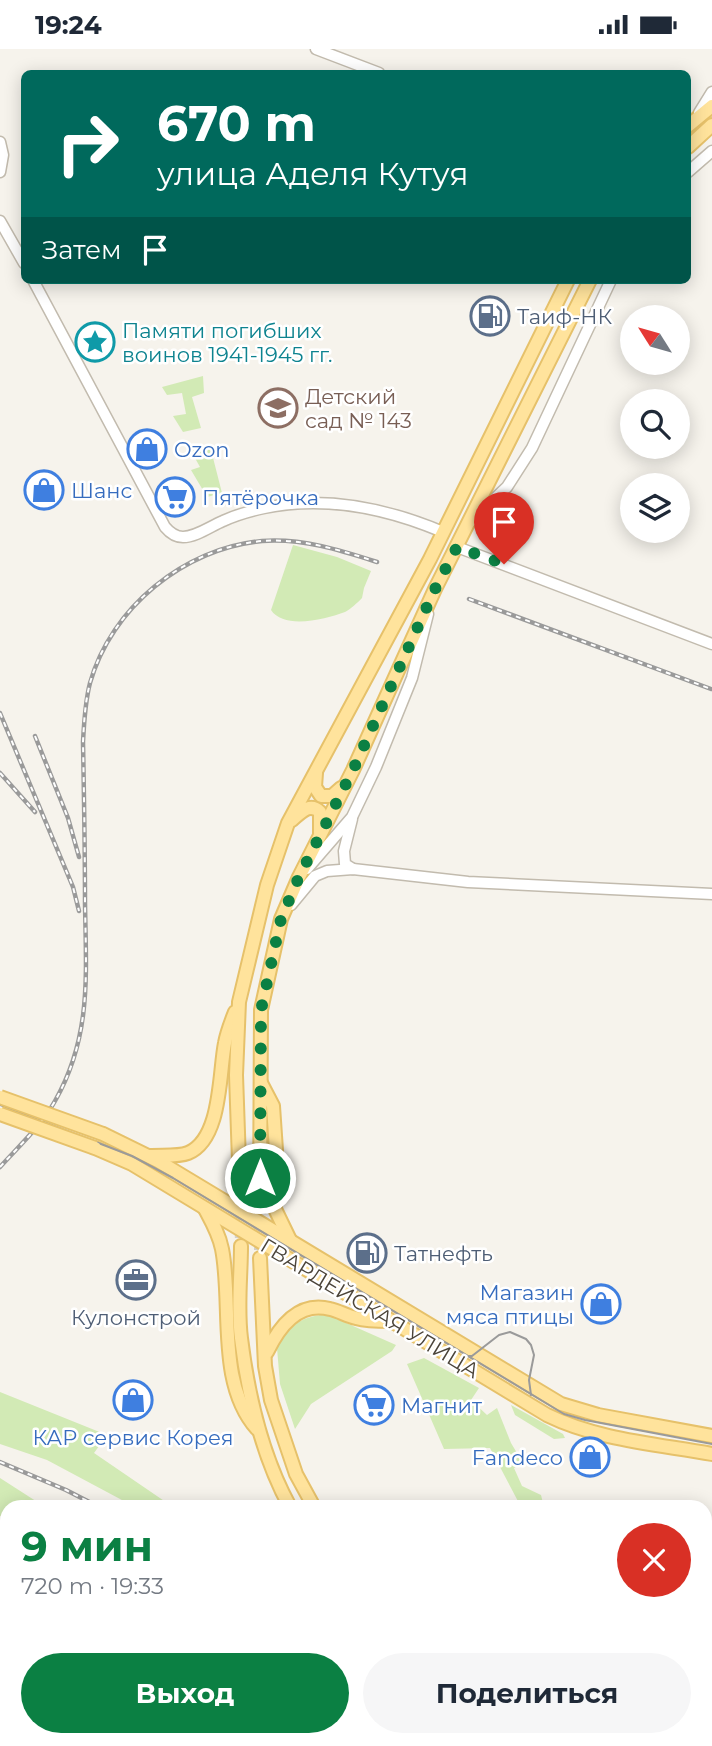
<!DOCTYPE html>
<html lang="ru">
<meta charset="utf-8">
<style>
body{margin:0;font-family:Montserrat,sans-serif;background:#f6f6f7;color:#1f2937;height:100vh;display:flex;flex-direction:column;font-size:26px;white-space:nowrap}
*{box-sizing:border-box;margin:0}
p{font-size:23px;color:#747a83}
.icon{flex:none;width:38px;height:38px;fill:none;stroke:currentColor;stroke-width:2;stroke-linecap:round;stroke-linejoin:round}
.map{position:relative;flex:1;overflow:hidden}
.drawer{position:absolute;left:0px;top:1451px;width:712px;height:247px;display:flex;flex-direction:column;background:#fff;border-radius:21px 21px 0 0;box-shadow:0 4px 18px #0003}
.drawer>*{flex:none}
.top-card{position:absolute;left:21px;top:21px;width:670px;height:214px;border-radius:10px;box-shadow:0 4px 18px #0003;background:#00695c;color:#fff;overflow:hidden}
.needle{width:46px;rotate:307deg}
.controls{position:absolute;left:620px;top:256px;display:grid;gap:14px}
.controls a{display:grid;place-items:center;width:70px;height:70px;border-radius:50%;background:#fff;box-shadow:0 4px 18px #0003;font-size:35px}
.pin{position:absolute;display:grid;place-items:center;width:60px;height:60px;color:#fff;margin:-72px -30px;border-radius:50% 50% 50% 0;rotate:-45deg;box-shadow:0 0 7px #0007}
.pin .icon{rotate:45deg}
.me{position:absolute;width:77px;margin:-38px;rotate:0deg;stroke-linejoin:round;filter:drop-shadow(0 0 5px #0008)}
.turn{display:flex;align-items:center;gap:24px;height:147px;padding:0 21px;font-size:32px}
.turn .icon{width:91px;height:91px;stroke-width:2.5}
.turn b{display:block;font-size:49px;line-height:60px}
.then{display:flex;align-items:center;height:66px;padding:0 21px;background:#0003;gap:14px;font-size:26px}
.round{display:grid;place-items:center;flex:none;width:74px;height:74px;border-radius:37px;background:#f6f6f7}
.overview{display:flex;align-items:center;justify-content:space-between;height:119px;padding:0 21px}
h1{font-size:42px;font-weight:700;line-height:52px;color:#0b8043}
.primary-button{display:flex;gap:14px;margin-top:auto;padding:14px 21px}
.primary-button a{flex:1;height:80px;border-radius:42px;background:#0b8043;color:#fff;font-size:28px;font-weight:700;line-height:80px;text-align:center}
.primary-button a+a{background:#f6f6f7;color:#1f2937}
.status{display:flex;justify-content:space-between;align-items:center;height:49px;padding:0 35px;background:#fff;direction:ltr}
.status svg{height:19px;fill:currentColor}
.map>svg:first-child{display:block}
</style>
<div class="status"><b>19:24</b><svg viewBox="0 0 49 12"><path d="M0 12V9h3v3zM5 12V6h3v6zM10 12V3h3v9zM15 12V0h3v12zM26 1h20v11H26zM47 4h2v5h-2z"/></svg></div>
<div class="map">
<svg width="712" height="1697" viewBox="0 0 712 1697">
<rect width="100%" height="100%" fill="#f6f3ec"/>
<g fill="#d2eab5">
<path d="M203,327L204,344L192,348L201,379L183,383L173,367L186,365L182,344L167,346L162,338Z"/>
<path d="M210,397L222,444L207,448L191,421L200,418L191,402Z"/>
<path d="M293,496L337,508L371,522L364,539L362,549C357,554 351,560 345,563C326,570 284,581 271,561Z"/>
<path d="M326,1265L396,1296L392,1302L311,1355L295,1380L280,1335L277,1299C292,1275 298,1269 326,1265Z"/>
<path d="M424,1309L479,1339L471,1351L487,1366L497,1359L511,1394L523,1414L514,1419L522,1437L541,1446L544,1458H521L490,1399L444,1400L407,1315Z"/>
<path d="M0,1343L107,1386L94,1404L173,1458H135L47,1411L0,1395Z"/>
<path d="M511,1356L563,1385L565,1389L554,1390L515,1366Z"/>
<path d="M0,1429L42,1456V1458H7V1469L0,1467Z"/>
</g>
<g fill="none" stroke-linecap="round" stroke-linejoin="round">
<g stroke="#d4d0c8" stroke-width="12" stroke-dasharray="12 6" stroke-linecap="butt">
<path d="M240,1141L241,1197"/>
<path d="M260,1153V1209"/>
</g>
<g stroke="#c2bbae" stroke-width="13">
<g id="minor">
<path d="M316,0L379,24"/>
<path d="M699,64L712,43"/>
<path d="M0,93L3,106L0,123"/>
<path d="M688,123L712,102"/>
<path d="M0,172L24,214"/>
<path d="M33,231L165,478C170,484 175,488 183,488C196,488 211,477 223,472C236,466 250,462 264,459C325,446 386,459 443,483"/>
<path d="M471,472L507,438L532,399L611,231"/>
<path d="M457,498L712,595"/>
<path d="M352,770L344,802L345,815L353,820"/>
<path d="M307,820L352,768L376,718L412,629L428,565"/>
<path d="M291,856L315,827L327,822L353,820L468,833L712,845"/>
<path d="M0,1514L4,1498"/>
<path d="M328,1690L336,1697"/>
<path d="M68,1697L69,1690"/>
<path d="M176,1697L177,1690"/>
</g>
</g>
<g stroke="#e6c16a" stroke-width="16">
<g id="major">
<path d="M688,77L712,57"/>
<path d="M688,98L712,76"/>
<path d="M316,724L315,738L321,747H332L341,739"/>
<path d="M292,771C301,763 310,753 320,763V784"/>
<path d="M261,1034L273,1057L276,1101L275,1160L290,1191"/>
<path d="M103,1085L158,1112L561,1355L598,1366L712,1387"/>
<path d="M95,1099L132,1115L547,1366C598,1391 657,1395 712,1405"/>
<path d="M150,1107C161,1106 178,1108 188,1104C222,1090 219,1023 225,994C227,983 231,973 235,963"/>
<path d="M240,1141L236,1026L239,953L267,836L288,774L430,510L568,231"/>
<path d="M260,1153L261,961L281,870L299,828L353,721L435,540L590,231"/>
<path d="M205,1160C212,1173 219,1185 222,1200C233,1256 216,1334 257,1380"/>
<path d="M241,1197C241,1227 237,1259 241,1289C248,1346 262,1407 290,1458"/>
<path d="M260,1209L265,1317L271,1351L296,1425L314,1458"/>
<path d="M267,1303C279,1278 298,1252 330,1260C339,1262 347,1267 356,1269C367,1272 379,1272 390,1272"/>
<path d="M507,1690L514,1697"/>
<path d="M553,1690L560,1697"/>
</g>
</g>
<use href="#minor" stroke="#fff" stroke-width="10"/>
<use href="#major" stroke="#ffe39c" stroke-width="12"/>
<g stroke="#9a9a9a" stroke-width="2">
<path d="M0,1056L132,1107L173,1129L564,1365L585,1371L712,1395"/>
<path d="M466,1307H472L499,1286L510,1283L526,1290L531,1296L534,1306L529,1331L531,1346"/>
</g>
<g stroke="#9a9a9a" stroke-width="4.5">
<g id="rail">
<path d="M469,550L711,640"/>
<path d="M0,664L73,838L79,862"/>
<path d="M35,687L68,769L79,808"/>
<path d="M0,724L35,763"/>
<path d="M0,1118C19,1097 41,1077 55,1052C92,987 86,925 85,854C85,800 84,746 83,693C84,673 85,653 90,634C111,559 184,499 262,492C302,489 340,501 377,513"/>
<path d="M0,1413L66,1441L99,1458"/>
<path d="M420,1690L427,1697"/>
</g>
</g>
<use href="#rail" stroke="#fff" stroke-width="2" stroke-dasharray="5" stroke-linecap="butt"/>
<g stroke="#e6c16a" stroke-width="16" stroke-linecap="butt">
<g id="major-bridge">
<path d="M0,1048L103,1085"/>
<path d="M0,1065L95,1099"/>
</g>
</g>
<use href="#major-bridge" stroke="#ffe39c" stroke-width="12"/>
</g>
<g fill="none" stroke-linecap="round" stroke-linejoin="round">
<path stroke="#0b8043" stroke-width="12" stroke-dasharray="0 21.6" d="M260,1129L261,961L281,870L299,828L353,721L435,540L457,498L504,515"/>
</g>
<defs>
<g id="fuel-ring" transform="scale(2.0125)"><circle r="9.5" fill="#fff" stroke="#5c6f8a" stroke-width="1.5"/><path d="M-5.5-6h7V0h2V4h1.3V-2.5L3-4.5l.8-.8L6-3V5H2.5V1h-1V6h-7ZM-4.2-4.7v3.2H.2V-4.7Z" fill="#5c6f8a"/></g>
<g id="sight-ring" transform="scale(2.0125)"><circle r="9.5" fill="#fff" stroke="#0f9aa8" stroke-width="1.5"/><path d="M0-6L1.8-2.2L6-1.7L2.9 1.2L3.7 5.4L0 3.3L-3.7 5.4L-2.9 1.2L-6-1.7L-1.8-2.2Z" fill="#0f9aa8"/></g>
<g id="school-ring" transform="scale(2.0125)"><circle r="9.5" fill="#fff" stroke="#8d6e63" stroke-width="1.5"/><path d="M0-5L7-2L0 1L-7-2ZM-4 1L0 2.5L4 1V4Q0 6-4 4Z" fill="#8d6e63"/></g>
<g id="shop-ring" transform="scale(2.0125)"><circle r="9.5" fill="#fff" stroke="#3f7fe0" stroke-width="1.5"/><path d="M-5-2.5h2.3a2.7 3.5 0 0 1 5.4 0H5L5.5 6h-11ZM-1.5-2.5h3a1.5 2.3 0 0 0-3 0Z" fill="#3f7fe0"/></g>
<g id="supermarket-ring" transform="scale(2.0125)"><circle r="9.5" fill="#fff" stroke="#3f7fe0" stroke-width="1.5"/><path d="M-6-5.5h2.5l.6 2H6L4.5 2H-2.5L-4.4-4H-6ZM-1.5 3.2a1.3 1.3 0 1 0 .1 0ZM3 3.2a1.3 1.3 0 1 0 .1 0Z" fill="#3f7fe0"/></g>
<g id="office-ring" transform="scale(2.0125)"><circle r="9.5" fill="#fff" stroke="#5c6f8a" stroke-width="1.5"/><path d="M-6-3h4V-5.5h4V-3h4V5H-6ZM-1-4.5V-3h2v-1.5ZM-6 0V1H6V0Z" fill="#5c6f8a"/></g>
</defs>
<g fill-rule="evenodd">
<use href="#fuel-ring" x="490" y="267"/>
<use href="#sight-ring" x="95" y="293"/>
<use href="#school-ring" x="278" y="359"/>
<use href="#shop-ring" x="147" y="400"/>
<use href="#shop-ring" x="44" y="441"/>
<use href="#supermarket-ring" x="175" y="448"/>
<use href="#fuel-ring" x="367" y="1204"/>
<use href="#office-ring" x="136" y="1231"/>
<use href="#shop-ring" x="601" y="1255"/>
<use href="#shop-ring" x="133" y="1351"/>
<use href="#supermarket-ring" x="374" y="1356"/>
<use href="#shop-ring" x="590" y="1408"/>
</g>
<g text-anchor="middle" dominant-baseline="central" stroke-width="5" stroke-linejoin="round" paint-order="stroke">
<g font-size="21" fill="#4e5e75" stroke="#fff" text-anchor="start">
<text x="517" y="267">Таиф-НК</text>
<text x="394" y="1204">Татнефть</text>
<text x="136" y="1268" text-anchor="middle">Кулонстрой</text>
</g>
<g font-size="21" fill="#0d838f" stroke="#fff" text-anchor="start">
<text x="122" y="281">Памяти погибших<tspan x="122" dy="24">воинов 1941-1945 гг.</tspan></text>
</g>
<g font-size="21" fill="#785e54" stroke="#fff" text-anchor="start">
<text x="305" y="347">Детский<tspan x="305" dy="24">сад № 143</tspan></text>
</g>
<g font-size="21" fill="#366cbe" stroke="#fff" text-anchor="start">
<text x="174" y="400">Ozon</text>
<text x="71" y="441">Шанс</text>
<text x="202" y="448">Пятёрочка</text>
<text x="574" y="1243" text-anchor="end">Магазин<tspan x="574" dy="24">мяса птицы</tspan></text>
<text x="401" y="1356">Магнит</text>
<text x="133" y="1388" text-anchor="middle">КАР сервис Корея</text>
<text x="563" y="1408" text-anchor="end">Fandeco</text>
</g>
<g font-size="21" fill="#4b4439" stroke="#fff">
<text transform="translate(370 1259) rotate(31)">ГВАРДЕЙСКАЯ УЛИЦА</text>
</g>
</g>
</svg>
<div class="controls">
<a><svg class="needle" viewBox="-14 -14 28 28"><path d="M0-13l5 13h-10z" fill="#e53935"/><path d="M0 13l5-13h-10z" fill="#747a83"/></svg></a>
<a><svg class="icon" aria-label="search" viewBox="0 0 24 24"><circle cx="10" cy="10" r="6"/><path d="M15 15l6 6"/></svg></a>
<a><svg class="icon" aria-label="layers" viewBox="0 0 24 24"><path d="M12 4l9 5-9 5-9-5zM3 14l9 5 9-5"/></svg></a>
</div>
<div class="pin" style="left:504px;top:515px;background:#d93025"><svg class="icon" aria-label="arrive" viewBox="0 0 24 24"><path d="M6 21V4h12l-3 4 3 4H6"/></svg></div>
<svg class="me" style="left:260px;top:1129px" viewBox="-20 -20 40 40"><circle r="17" fill="#0b8043" stroke="#fff" stroke-width="3"/><path d="M0-11L8 9 0 5-8 9z" fill="#fff"/></svg>
<div class="top-card">
<div class="turn"><svg class="icon" aria-label="right" viewBox="0 0 24 24"><path d="M7 20v-9h11M14 6l5 5-5 5"/></svg><div><b>670 m</b>улица Аделя Кутуя</div></div>
<div class="then">Затем<svg class="icon" aria-label="arrive" viewBox="0 0 24 24"><path d="M6 21V4h12l-3 4 3 4H6"/></svg></div>
</div>
<section class="drawer">
<div class="overview"><div><h1>9 мин</h1><p>720 m · 19:33</p></div><a class="round" style="background:#d93025;color:#fff"><svg class="icon" aria-label="close" viewBox="0 0 24 24"><path d="M6 6l12 12M18 6L6 18"/></svg></a></div>
<div class="primary-button"><a>Выход</a><a>Поделиться</a></div>
</section>
</div>
